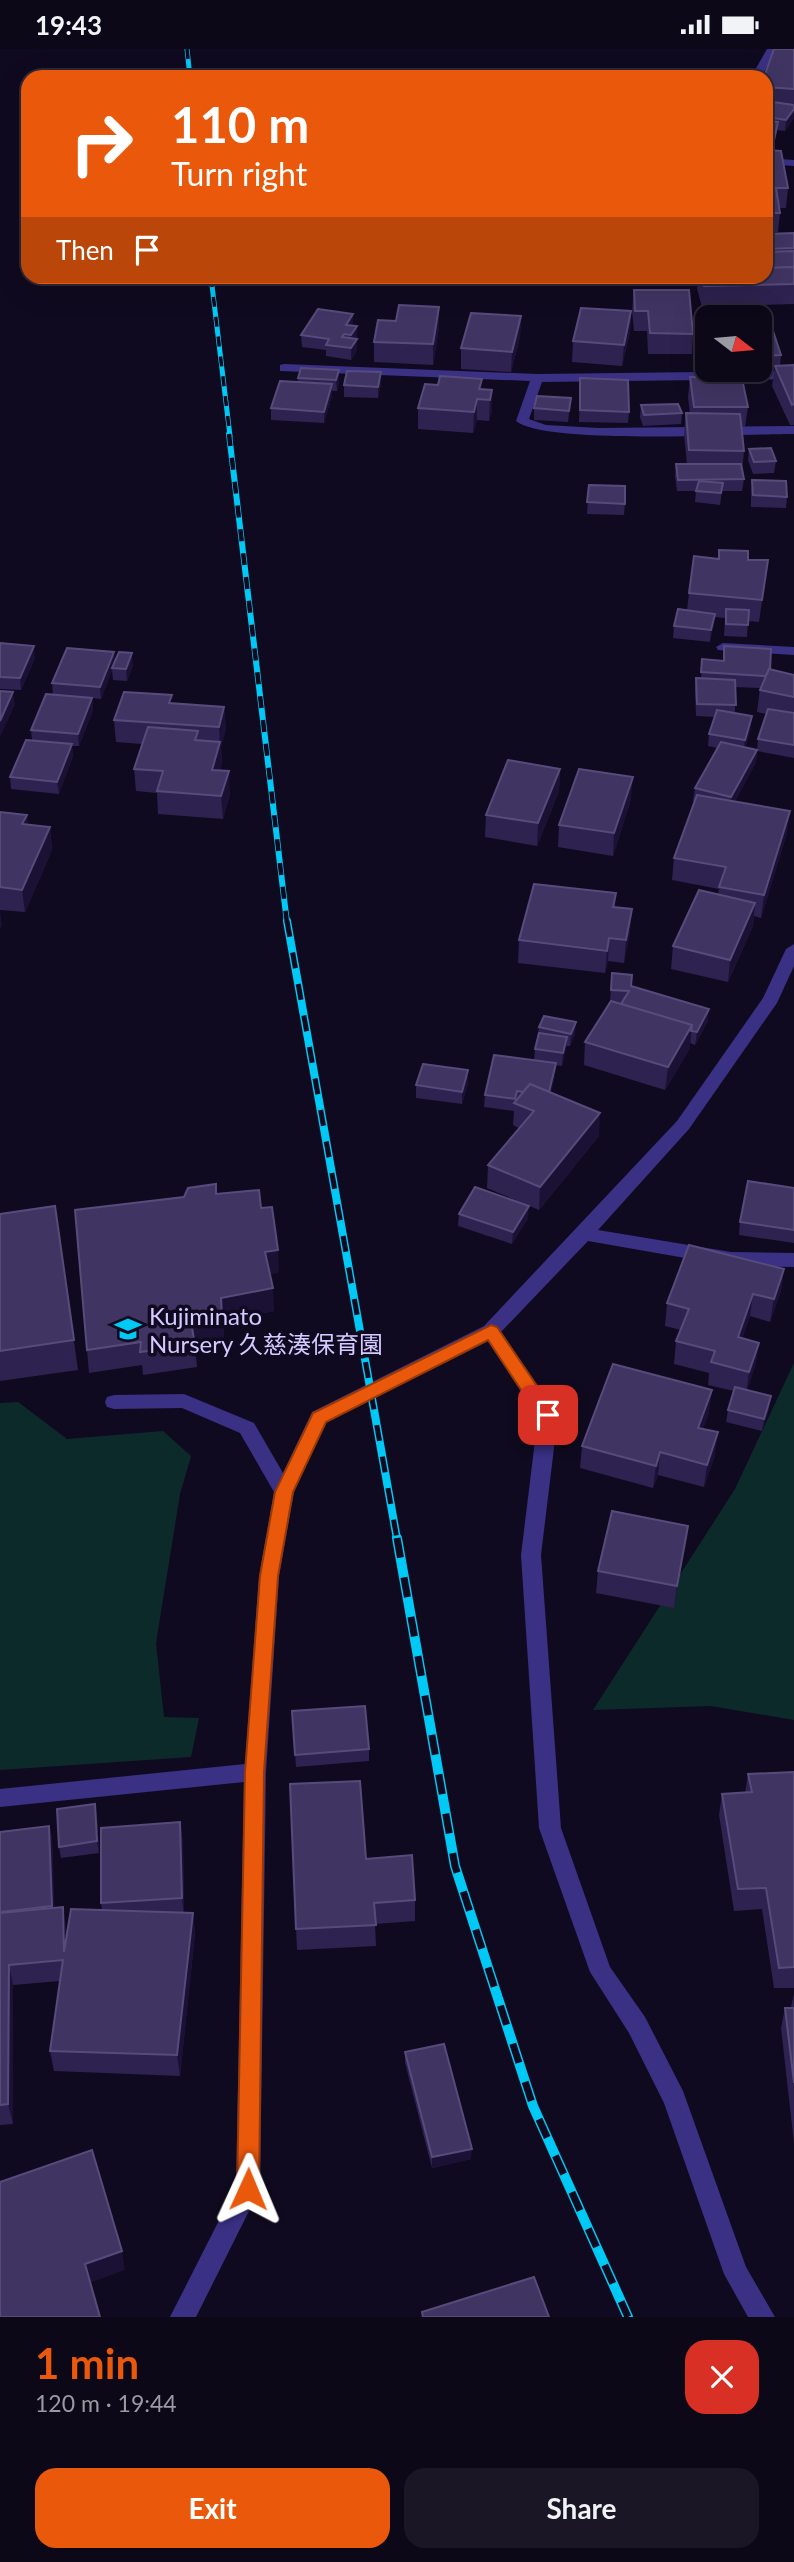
<!DOCTYPE html>
<meta charset="utf-8">
<style>
body{margin:0;font-family:Lato,"Noto Sans JP",sans-serif;background:#1a1625;color:#f1f3f6;height:100vh;display:flex;flex-direction:column;font-size:26px;white-space:nowrap}
*{box-sizing:border-box;margin:0}
p{font-size:23px;color:#9a9aa2}
.icon{flex:none;width:38px;height:38px;fill:none;stroke:currentColor;stroke-width:2;stroke-linecap:round;stroke-linejoin:round}
.map{position:relative;height:2268px;overflow:hidden}
.panel{display:flex;flex-direction:column;background:#0c0818;flex:1}
.panel>*{flex:none}
.top-card{position:absolute;left:21px;top:21px;width:752px;height:214px;border-radius:21px;box-shadow:0 7px 28px #0002,0 0 0 2px #2c2937;background:#ea580c;color:#fff;overflow:hidden}
.needle{width:46px;rotate:106deg}
.buttons{position:absolute;left:695px;top:256px;display:grid;gap:14px}
.buttons a{display:grid;place-items:center;width:77px;height:77px;border-radius:14px;background:#0c0818;box-shadow:0 7px 28px #0002,0 0 0 2px #2c2937;font-size:35px}
.pin{position:absolute;display:grid;place-items:center;width:60px;height:60px;color:#fff;margin:-30px;border-radius:14px;box-shadow:0 4px 10px #0006}
.me{position:absolute;width:77px;margin:-38px;rotate:1deg;stroke-linejoin:round;filter:drop-shadow(0 0 5px #0008)}
.turn{display:flex;align-items:center;gap:24px;height:147px;padding:0 35px;font-size:32px}
.turn .icon{width:91px;height:91px;stroke-width:2.5}
.turn b{display:block;font-size:49px;line-height:60px}
.then{display:flex;align-items:center;height:66px;padding:0 35px;background:#0003;gap:14px;font-size:26px}
.round{display:grid;place-items:center;flex:none;width:74px;height:74px;border-radius:21px;background:#1a1625}
.head{display:flex;align-items:center;justify-content:space-between;height:119px;padding:0 35px}
h1{font-size:42px;font-weight:700;line-height:52px;color:#ea580c}
.button{display:flex;gap:14px;margin-top:auto;padding:14px 35px}
.button a{flex:1;height:80px;border-radius:21px;background:#ea580c;color:#fff;font-size:28px;font-weight:700;line-height:80px;text-align:center}
.button a+a{background:#1a1625;color:#f1f3f6}
.status{display:flex;justify-content:space-between;align-items:center;height:49px;padding:0 35px;background:#0c0818;direction:ltr}
.status svg{height:19px;fill:currentColor}
.map>svg:first-child{display:block}
</style>
<div class="status"><b>19:43</b><svg viewBox="0 0 49 12"><path d="M0 12V9h3v3zM5 12V6h3v6zM10 12V3h3v9zM15 12V0h3v12zM26 1h20v11H26zM47 4h2v5h-2z"/></svg></div>
<div class="map">
<svg width="794" height="2268" viewBox="0 0 794 2268">
<rect width="100%" height="100%" fill="#100a20"/>
<g fill="#0d2a2b">
<path d="M794,1314V1671L711,1657L593,1661L735,1440Z"/>
<path d="M18,1353L67,1390L163,1382L191,1407L180,1445L156,1594L164,1668L199,1669L191,1708L0,1721V1354Z"/>
</g>
<g fill="none" stroke-linecap="round" stroke-linejoin="round">
<g fill="#3a3084" fill-rule="evenodd">
<path d="M767,0H777L761,28H751Z"/>
<path d="M766,109L794,111V117L766,115Z"/>
<path d="M284,315L537,325L794,322V330L542,333L529,370L546,376L599,379L794,377V385C746,385 544,396 516,372L530,332L280,322V316Z"/>
<path d="M723,594L794,598V606L718,601L716,598Z"/>
<path d="M794,895V917L777,954L689,1080L598,1181L731,1203L794,1204V1218L731,1217L588,1192L501,1283L558,1366L541,1506L561,1779L610,1918L645,1968L683,2042L746,2218L775,2268H748L724,2225L664,2054L629,1984L590,1923L539,1779L521,1506L538,1367L488,1292L326,1373L294,1443L279,1527L266,1723L260,2140L196,2268H170L236,2138L244,1733L0,1758V1740L245,1715L259,1527L274,1443L240,1384L182,1359L114,1360L107,1358L105,1353L107,1348L114,1346L184,1345L254,1374L283,1424L312,1363L484,1277L677,1072L763,949L786,900Z"/>
</g>
<g stroke="#00c9f5" stroke-width="5">
<g id="rail-far3">
<path d="M187,0L190,28"/>
<path d="M211,228L230,387"/>
</g>
</g>
<g stroke="#00c9f5" stroke-width="6">
<path id="rail-far2" d="M229,385L287,874"/>
</g>
<g stroke="#00c9f5" stroke-width="8">
<path id="rail-far1" d="M287,872L397,1490"/>
</g>
<g stroke="#00c9f5" stroke-width="10">
<path id="rail" d="M397,1489L455,1817L533,2057L628,2268"/>
</g>
<use href="#rail-far3" stroke="#100a20" stroke-width="3.5" stroke-dasharray="10" stroke-linecap="butt"/>
<use href="#rail-far2" stroke="#100a20" stroke-width="4.5" stroke-dasharray="12" stroke-linecap="butt"/>
<use href="#rail-far1" stroke="#100a20" stroke-width="5" stroke-dasharray="16" stroke-linecap="butt"/>
<use href="#rail" stroke="#100a20" stroke-width="7" stroke-dasharray="20" stroke-linecap="butt"/>
</g>
<g fill="#2e2250" fill-rule="evenodd">
<path d="M794,0V69L785,82L777,81L773,101L788,139L786,159H779L780,164L778,183H766V28Z"/>
<path d="M794,184V255L702,258L697,240L698,228H766V185Z"/>
<path d="M634,241L693,285L692,305H648L647,282H634L632,261Z"/>
<path d="M439,258V278L433,316L374,313V293L396,272Z"/>
<path d="M631,262L630,283L622,317L572,313L573,292Z"/>
<path d="M521,267L520,288L511,323L461,320V299Z"/>
<path d="M353,276L357,288L356,290H357V301L351,311L326,307V301L302,298L301,286Z"/>
<path d="M760,279L781,306L780,317L794,316V376H790L772,337L775,317L760,318Z"/>
<path d="M700,316L748,358L745,378H742L744,402L742,423L744,430L742,442H722L720,456L695,453L696,442H677L675,427L676,415H687L684,385L686,364H690L688,349L690,328H699Z"/>
<path d="M339,321V333L337,342H332V347L324,374L271,371V359L298,333V329Z"/>
<path d="M381,323V335L378,349L344,348V336Z"/>
<path d="M580,329L629,363L628,374L579,373Z"/>
<path d="M482,330L481,340L492,341V362L489,372L477,371L473,384L418,380V359L438,336Z"/>
<path d="M571,349L568,373L534,371V359Z"/>
<path d="M641,356L682,364L681,375L643,377L640,368Z"/>
<path d="M749,400L776,412L774,424L753,425L748,411Z"/>
<path d="M752,431L787,448L786,459L751,458V442Z"/>
<path d="M589,436L625,455L624,466L587,465Z"/>
<path d="M719,501L748,511H768L759,573L748,572L747,588L724,587L725,569L714,568L710,593L673,589L674,577L687,561L689,544L718,510Z"/>
<path d="M0,594L35,609L21,641L0,640Z"/>
<path d="M724,597L770,621L794,626V709L757,702L756,713L735,752L787,784L761,869L754,867L753,877L728,933L671,920L673,897L718,846L719,840L672,831L674,809L695,752H693L695,739L718,699L708,697L709,685L715,668L696,667L695,641L696,629H701L702,610L723,612ZM735,638L760,639L757,663L767,665L758,690L757,701L745,698L751,679L735,664Z"/>
<path d="M114,603L115,613L133,616L127,632L113,631L112,621L101,650L92,649L93,661L79,697H72L73,707L59,745L11,740L10,728L32,691L31,681L53,646L52,634Z"/>
<path d="M173,655L224,658L226,680L221,697L222,715L220,721L230,745L223,770L158,765L157,744L136,742L134,720L142,695L116,693L114,671Z"/>
<path d="M560,720L559,742L537,797L485,788L486,766Z"/>
<path d="M631,750L613,807L558,798L559,776Z"/>
<path d="M0,763L28,776L50,778L52,801L25,863L0,861Z"/>
<path d="M616,844L615,858L630,883L624,914L608,912L605,924L518,914L519,891Z"/>
<path d="M612,924L631,937L708,972L695,996L690,994V999L665,1041L584,1016L585,993L610,953Z"/>
<path d="M539,978L575,985L570,997H566L562,1017L556,1016L555,1026L551,1044L599,1087L539,1161L487,1139L488,1116L519,1079L513,1076L514,1062L484,1058L485,1046L534,1011L535,1000Z"/>
<path d="M468,1034L462,1055L416,1049V1036Z"/>
<path d="M794,1139V1194L739,1186L740,1173Z"/>
<path d="M216,1145L261,1159L279,1223L270,1225L274,1262L223,1272L224,1290L195,1296L197,1318L143,1326L142,1316L89,1324L87,1301Z"/>
<path d="M55,1157L78,1321L0,1332V1165Z"/>
<path d="M459,1165L528,1169L512,1195L458,1177Z"/>
<path d="M784,1220L781,1242L770,1273L750,1267L742,1290L759,1294L755,1317L747,1341L769,1359L762,1382L726,1373L728,1361L734,1342L708,1336L709,1324L674,1315L676,1292L681,1281L665,1277L667,1254Z"/>
<path d="M709,1363L703,1380L715,1406L704,1438L658,1426L653,1439L580,1419L582,1397Z"/>
<path d="M688,1477L674,1559L596,1544L598,1522Z"/>
<path d="M292,1662L369,1700V1712L296,1718Z"/>
<path d="M794,1723V1939H774L762,1860L734,1862L719,1766L722,1745L745,1744L748,1725Z"/>
<path d="M290,1735L366,1810L415,1851V1872L375,1875L376,1897L297,1901Z"/>
<path d="M95,1755L97,1767L99,1804L61,1809L59,1798Z"/>
<path d="M180,1773L183,1794L184,1863L193,1864L195,1885L180,2027L54,2022L50,2002L60,1932L13,1936V2075L0,2076V1783L49,1777L52,1789L54,1859L66,1879L67,1886L102,1861L101,1854Z"/>
<path d="M794,1945V1958H791Z"/>
<path d="M785,1959H794V2094L781,1979Z"/>
<path d="M405,2003L471,2110L432,2119L405,2014Z"/>
</g>
<g fill="#1b1135">
<path d="M794,60V69L785,82L786,71Z"/>
<path d="M439,258V278L433,316V295Z"/>
<path d="M631,262L630,283L622,317L624,296Z"/>
<path d="M353,265V276L347,287L346,276Z"/>
<path d="M521,267L520,288L511,323L512,303Z"/>
<path d="M357,277V288L351,297V286Z"/>
<path d="M357,290V301L351,311V299Z"/>
<path d="M339,321V333L337,342L336,331Z"/>
<path d="M381,323V335L378,349V338Z"/>
<path d="M332,335V347L324,374V363Z"/>
<path d="M492,341V362L489,372L490,351Z"/>
<path d="M477,350V371L473,384L474,363Z"/>
<path d="M715,565L714,577L710,593L711,581Z"/>
<path d="M34,597L35,609L21,641L20,629Z"/>
<path d="M114,603L115,615L112,619V621L101,650L100,638Z"/>
<path d="M132,604L133,616L127,632L126,620Z"/>
<path d="M13,643L15,656L0,688V672Z"/>
<path d="M92,649L93,661L79,697L78,685Z"/>
<path d="M224,658L226,680L221,697L222,715L213,743L212,721L220,696L219,678Z"/>
<path d="M752,667L751,679L743,703L745,691Z"/>
<path d="M72,695L73,707L59,745L57,733Z"/>
<path d="M757,701L756,713L730,761L731,748Z"/>
<path d="M560,720L559,742L537,797L538,774Z"/>
<path d="M229,722L230,745L223,770L221,747Z"/>
<path d="M633,728L631,750L613,807L614,784Z"/>
<path d="M790,762L787,784L761,869L764,846Z"/>
<path d="M27,766L30,788L22,775Z"/>
<path d="M50,778L52,801L25,863L22,841Z"/>
<path d="M755,854L753,877L728,933L730,911Z"/>
<path d="M632,860L630,883L624,914L626,891Z"/>
<path d="M0,861L2,876L0,881Z"/>
<path d="M609,889L608,912L605,924L607,902Z"/>
<path d="M709,960L708,972L695,996L697,983Z"/>
<path d="M576,973L575,985L570,997L571,985Z"/>
<path d="M692,976L690,999L665,1041L668,1018Z"/>
<path d="M567,988L566,1001L562,1017L563,1004Z"/>
<path d="M556,1014L555,1026L548,1059L549,1046Z"/>
<path d="M468,1021V1034L462,1055V1043Z"/>
<path d="M600,1064L599,1087L539,1161L540,1138Z"/>
<path d="M529,1157L528,1169L512,1195L513,1183Z"/>
<path d="M278,1201L279,1223L267,1226L265,1203Z"/>
<path d="M784,1220L781,1242L770,1273L774,1250Z"/>
<path d="M273,1239L274,1262L223,1272L224,1290L193,1296L191,1273L221,1249Z"/>
<path d="M753,1245L750,1267L735,1311L738,1288Z"/>
<path d="M759,1294L755,1317L746,1345L749,1323Z"/>
<path d="M712,1341L709,1363L696,1401L698,1379Z"/>
<path d="M771,1347L769,1359L762,1382L764,1370Z"/>
<path d="M718,1383L715,1406L704,1438L707,1416Z"/>
<path d="M660,1403L658,1426L653,1439L656,1417Z"/>
<path d="M688,1477L685,1499L674,1559L677,1537Z"/>
<path d="M95,1755L97,1767L99,1804L97,1792Z"/>
<path d="M180,1773L183,1794L184,1870L182,1849Z"/>
<path d="M49,1777L52,1789L55,1869L52,1857Z"/>
<path d="M63,1858L66,1879L68,1924L64,1903Z"/>
<path d="M193,1864L195,1885L180,2027L177,2006Z"/>
<path d="M9,1916L13,1936V2075L8,2055Z"/>
<path d="M472,2100L471,2110L432,2119V2108Z"/>
<path d="M122,2202L125,2221L89,2234L85,2215Z"/>
</g>
<g fill="#403463" stroke="#574b7b" stroke-width="2">
<path d="M774,0H794V40L766,38V28H764Z"/>
<path d="M766,52L794,56V60L786,71L766,68Z"/>
<path d="M766,72L778,73L774,91H766Z"/>
<path d="M766,101L781,102L788,139H776L780,164H766Z"/>
<path d="M794,184V199L766,200V185Z"/>
<path d="M794,202V218L766,219V203Z"/>
<path d="M794,218V235L704,237L701,228H766V219Z"/>
<path d="M634,241H689L693,285L650,284L648,262H635Z"/>
<path d="M399,256L439,258L433,295L374,293L378,271L396,272Z"/>
<path d="M581,259L631,262L624,296L573,292Z"/>
<path d="M318,260L353,265L346,276L357,277L351,286L344,285L342,288L357,290L351,299L326,296L329,290L301,286Z"/>
<path d="M471,264L521,267L512,303L461,299Z"/>
<path d="M760,279H772L781,306L760,307Z"/>
<path d="M700,316H707V320H740L748,358H694L690,328H702Z"/>
<path d="M794,316V355L792,356L775,317Z"/>
<path d="M301,319L339,321L336,331L298,329Z"/>
<path d="M347,322L381,323L378,338L344,336Z"/>
<path d="M440,327L482,330L479,340L492,341L490,351L477,350L474,363L418,359L425,335L438,336Z"/>
<path d="M580,329L628,331L629,363L580,361Z"/>
<path d="M280,332L332,335L324,363L271,359Z"/>
<path d="M537,347L571,349L569,362L534,359Z"/>
<path d="M678,355L682,364L644,366L641,356Z"/>
<path d="M686,364L740,365L744,402L689,401Z"/>
<path d="M771,399L776,412L754,413L749,400Z"/>
<path d="M676,415H741L744,430L678,431Z"/>
<path d="M752,431L786,432L787,448L753,446Z"/>
<path d="M699,432L723,434L721,444L696,442Z"/>
<path d="M589,436L625,437V455L587,453Z"/>
<path d="M719,501L748,502V511H768L762,551L689,544L694,507L719,510Z"/>
<path d="M678,560L715,565L711,581L674,577Z"/>
<path d="M726,560L749,561L748,576L726,575Z"/>
<path d="M0,594L34,597L20,629L0,628Z"/>
<path d="M724,597L771,600L770,621L769,620L766,627L701,623L702,610L724,612Z"/>
<path d="M67,599L114,603L100,638L52,634Z"/>
<path d="M119,603L132,604L126,620L112,619Z"/>
<path d="M769,620L794,626V648L760,641Z"/>
<path d="M696,629L735,631L736,656L697,655Z"/>
<path d="M0,642L13,643L0,672Z"/>
<path d="M124,643L172,646L169,654L224,658L219,678L114,671Z"/>
<path d="M46,645L92,649L78,685L31,681Z"/>
<path d="M768,660L794,664V696L758,690Z"/>
<path d="M717,661L752,667L745,691L709,685Z"/>
<path d="M148,678L198,682L195,691L220,693L212,721L229,722L221,747L157,742L163,722L134,720Z"/>
<path d="M26,691L72,695L57,733L10,728Z"/>
<path d="M721,693L757,701L731,748L695,739Z"/>
<path d="M508,711L560,720L538,774L486,766Z"/>
<path d="M579,720L633,728L614,784L559,776Z"/>
<path d="M697,746L790,762L764,846L719,838L726,818L674,809Z"/>
<path d="M0,763L27,766L22,775L50,778L22,841L0,838Z"/>
<path d="M534,835L616,844L613,858L632,860L626,891L609,889L607,902L519,891Z"/>
<path d="M699,841L755,854L730,911L673,897Z"/>
<path d="M612,924L632,926L631,937L709,960L697,983L691,982L692,976L621,955L629,942L611,941Z"/>
<path d="M611,952L692,976L668,1018L585,993Z"/>
<path d="M544,967L576,973L571,985L539,978Z"/>
<path d="M539,984L567,988L563,1004L535,1000Z"/>
<path d="M494,1006L556,1014L549,1043L530,1035L523,1043L517,1042L515,1050L485,1046Z"/>
<path d="M423,1015L468,1021L462,1043L416,1036Z"/>
<path d="M530,1035L600,1064L540,1138L488,1116L534,1062L514,1054Z"/>
<path d="M748,1132L794,1139V1181L740,1173Z"/>
<path d="M216,1135V1145L259,1141L261,1159L272,1158L278,1201L265,1203L273,1239L221,1249L222,1268L191,1273L195,1296L140,1303L141,1293L87,1301L75,1161L184,1148L188,1139Z"/>
<path d="M475,1138L529,1157L513,1183L459,1165Z"/>
<path d="M55,1157L74,1291L0,1302V1165Z"/>
<path d="M689,1196L784,1220L774,1250L753,1245L738,1288L759,1294L749,1323L711,1313L715,1302L676,1292L689,1260L667,1254Z"/>
<path d="M613,1315L712,1341L698,1379L718,1383L707,1416L660,1403L656,1417L582,1397Z"/>
<path d="M735,1338L771,1347L764,1370L728,1361Z"/>
<path d="M612,1462L688,1477L677,1537L598,1522Z"/>
<path d="M365,1657L369,1700L295,1706L292,1662Z"/>
<path d="M794,1723V1918L779,1919L766,1839L738,1840L722,1745L752,1743L748,1725Z"/>
<path d="M360,1732L366,1810L412,1806L415,1851L374,1854L376,1876L296,1880L290,1735Z"/>
<path d="M95,1755L97,1792L59,1798L57,1760Z"/>
<path d="M180,1773L182,1849L101,1854V1779Z"/>
<path d="M49,1777L52,1857L0,1863V1783Z"/>
<path d="M63,1858L64,1903L71,1860L193,1864L177,2006L50,2002L63,1911L9,1916L8,2055L0,2056V1864Z"/>
<path d="M785,1959H794V2034Z"/>
<path d="M444,1995L472,2100L432,2108L405,2003Z"/>
<path d="M92,2101L122,2202L85,2215L100,2268H0V2133Z"/>
<path d="M534,2228L549,2268H423L422,2263Z"/>
</g>
<path fill="#ea580c" stroke="#983908" stroke-width="2" d="M491,1276L497,1278L554,1362L556,1366L554,1371H541L488,1291L326,1373L293,1443L278,1527L264,1723L259,2140L256,2148L248,2151L241,2148L237,2140L245,1723L260,1527L275,1443L313,1364Z"/>
<defs>
<g id="school-bare" transform="scale(2.1)"><path d="M0-5L7-2L0 1L-7-2ZM-4 1L0 2.5L4 1V4Q0 6-4 4Z" fill="#00c9f5" stroke="#100a20" stroke-width="2.5" paint-order="stroke"/></g>
</defs>
<g fill-rule="evenodd">
<use href="#school-bare" x="128" y="1280"/>
</g>
<g text-anchor="middle" dominant-baseline="central" stroke-width="7" stroke-linejoin="round" paint-order="stroke">
<g font-size="24" fill="#d4caff" stroke="#100a20" text-anchor="start">
<text x="149" y="1266">Kujiminato<tspan x="149" dy="28">Nursery 久慈湊保育園</tspan></text>
</g>
</g>
</svg>
<div class="buttons">
<a><svg class="needle" viewBox="-14 -14 28 28"><path d="M0-13l5 13h-10z" fill="#e53935"/><path d="M0 13l5-13h-10z" fill="#9a9aa2"/></svg></a>
</div>
<div class="pin" style="left:548px;top:1366px;background:#d93025"><svg class="icon" aria-label="arrive" viewBox="0 0 24 24"><path d="M6 21V4h12l-3 4 3 4H6"/></svg></div>
<svg class="me" style="left:248px;top:2140px" viewBox="-20 -20 40 40"><path d="M0-17L14 15 0 8-14 15z" fill="#ea580c" stroke="#fff" stroke-width="4"/></svg>
<div class="top-card">
<div class="turn"><svg class="icon" aria-label="right" viewBox="0 0 24 24"><path d="M7 20v-9h11M14 6l5 5-5 5"/></svg><div><b>110 m</b>Turn right</div></div>
<div class="then">Then<svg class="icon" aria-label="arrive" viewBox="0 0 24 24"><path d="M6 21V4h12l-3 4 3 4H6"/></svg></div>
</div>
</div>
<section class="panel">
<div class="head"><div><h1>1 min</h1><p>120 m · 19:44</p></div><a class="round" style="background:#d93025;color:#fff"><svg class="icon" aria-label="close" viewBox="0 0 24 24"><path d="M6 6l12 12M18 6L6 18"/></svg></a></div>
<div class="button"><a>Exit</a><a>Share</a></div>
</section>
